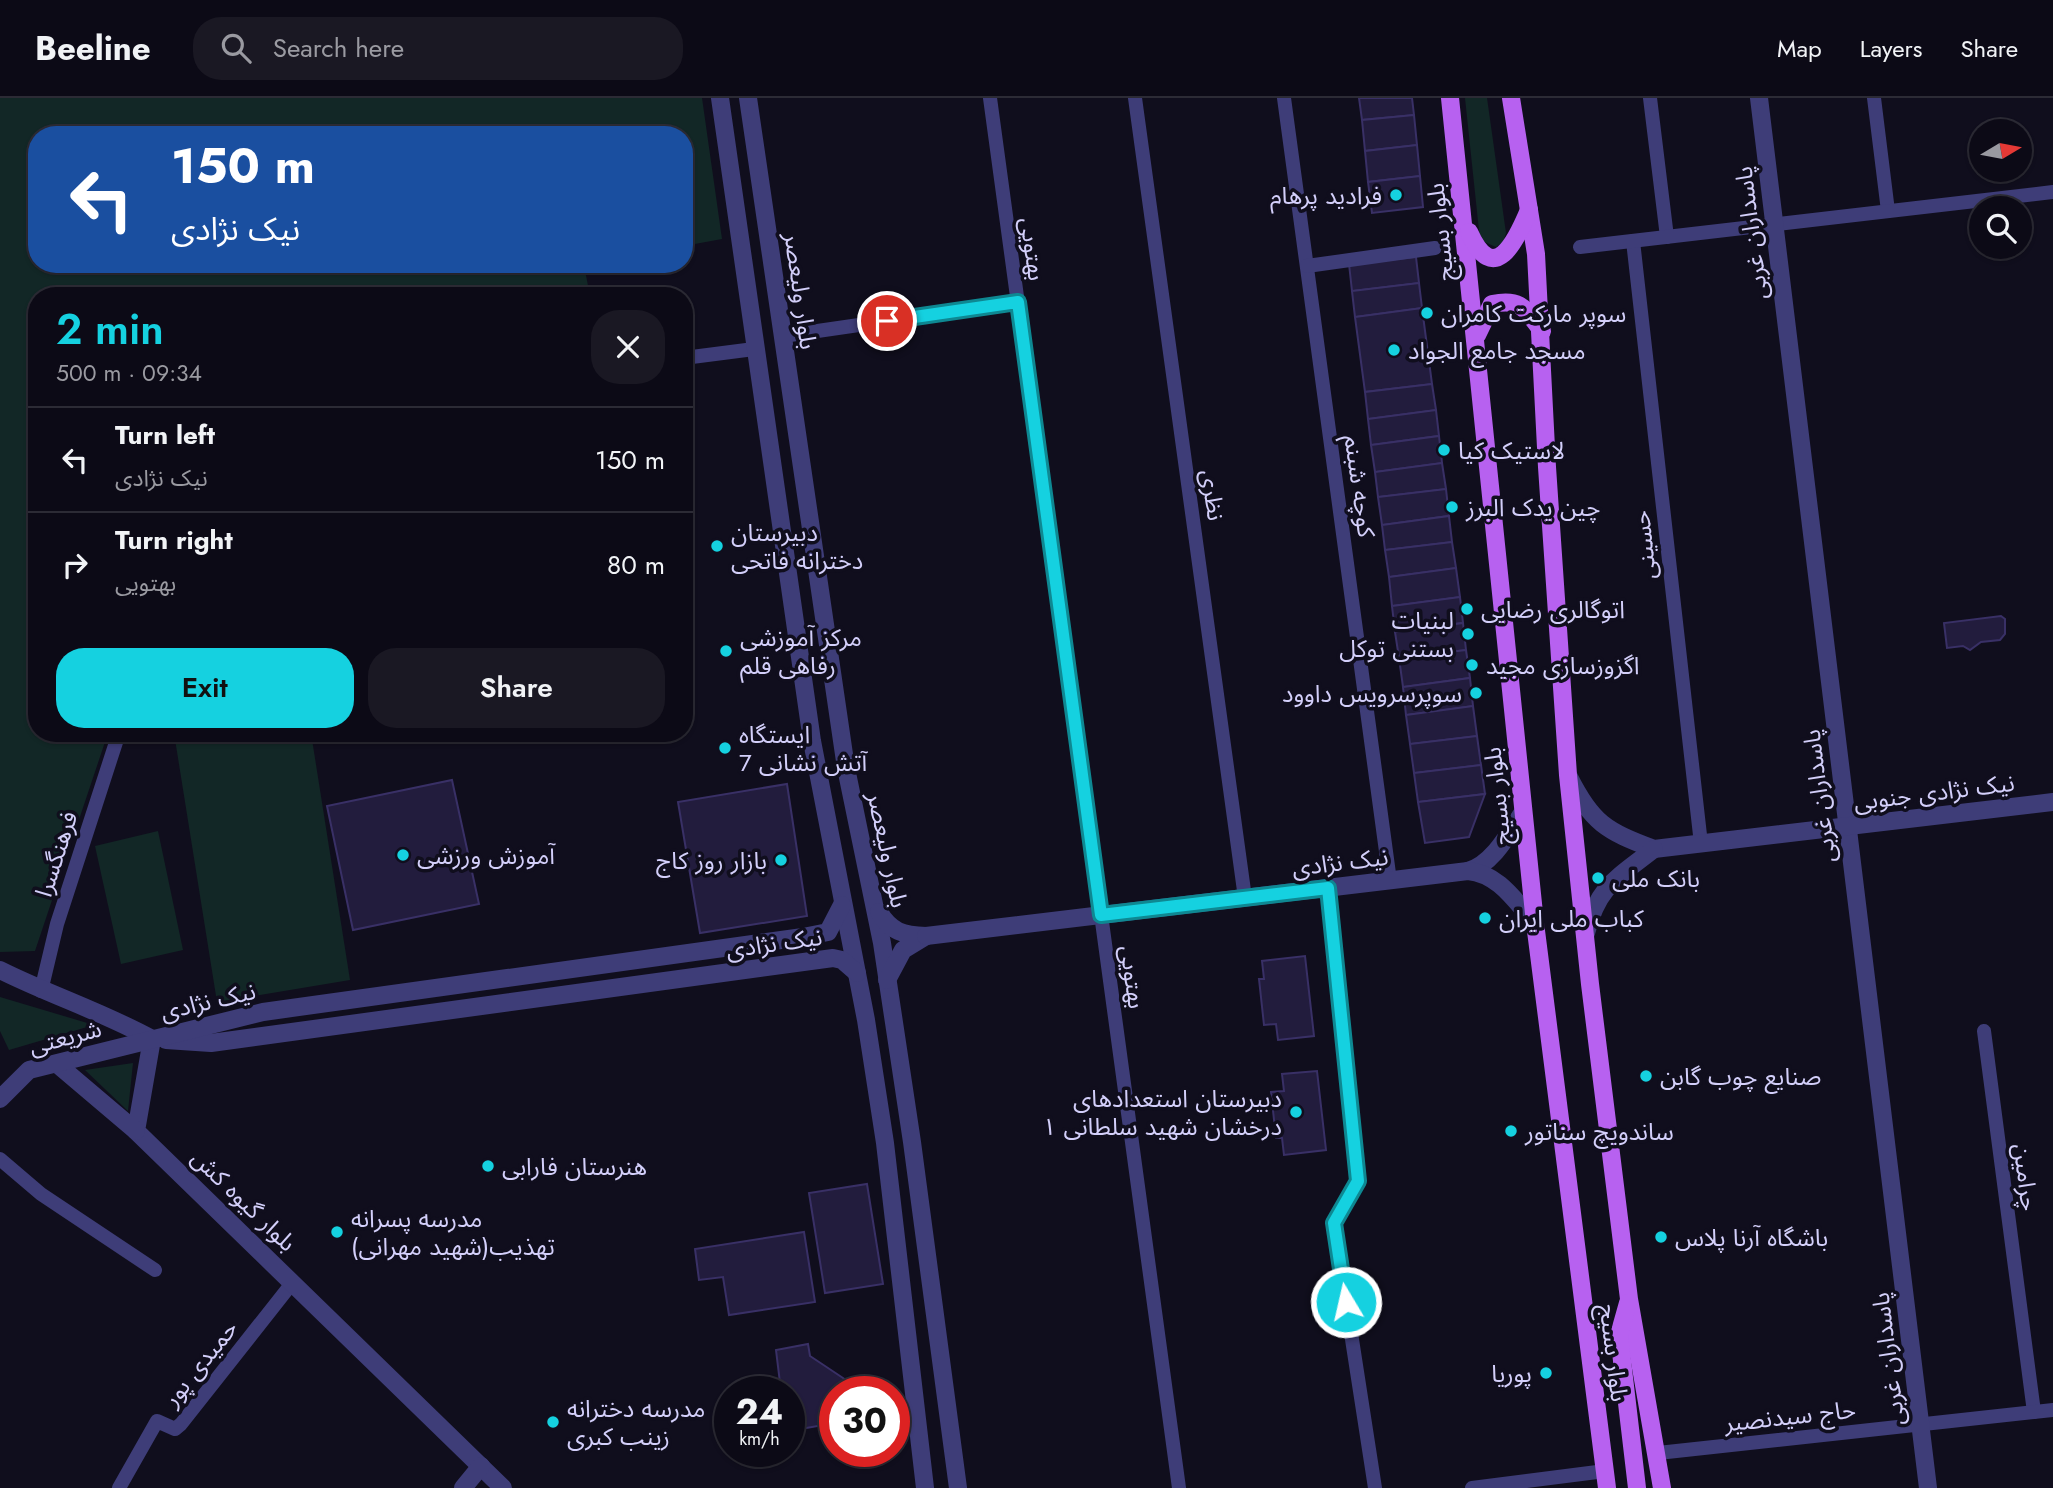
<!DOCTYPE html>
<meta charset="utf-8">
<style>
body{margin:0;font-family:Jost,"Noto Sans Arabic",sans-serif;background:#1a1823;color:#f1f3f6;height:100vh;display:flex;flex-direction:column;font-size:26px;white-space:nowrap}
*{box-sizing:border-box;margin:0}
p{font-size:23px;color:#9a9aa1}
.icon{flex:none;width:38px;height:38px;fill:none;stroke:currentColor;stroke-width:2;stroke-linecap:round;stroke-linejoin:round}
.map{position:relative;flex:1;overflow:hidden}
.details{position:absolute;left:28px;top:189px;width:665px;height:455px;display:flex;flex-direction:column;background:#0c0a16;border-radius:28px;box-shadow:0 2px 5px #0004,0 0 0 2px #2c2b35}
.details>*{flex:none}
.hud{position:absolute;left:28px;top:28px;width:665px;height:147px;border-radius:28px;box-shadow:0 2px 5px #0004,0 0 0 2px #2c2b35;background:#1a4fa0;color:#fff;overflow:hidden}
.needle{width:46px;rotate:80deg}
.fabs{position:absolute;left:1969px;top:21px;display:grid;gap:14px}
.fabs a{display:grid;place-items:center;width:63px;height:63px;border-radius:50%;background:#0c0a16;box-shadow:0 2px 5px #0004,0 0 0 2px #2c2b35;font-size:35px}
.speed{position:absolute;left:714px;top:1278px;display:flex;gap:14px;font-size:35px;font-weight:700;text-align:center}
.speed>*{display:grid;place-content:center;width:91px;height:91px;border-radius:50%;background:#0c0a16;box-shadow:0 2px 5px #0004,0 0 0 2px #2c2b35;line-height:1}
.speed small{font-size:18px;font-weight:400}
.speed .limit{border:10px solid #d22;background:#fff;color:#111}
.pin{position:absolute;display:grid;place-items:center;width:60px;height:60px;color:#fff;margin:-30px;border:4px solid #fff;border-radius:50%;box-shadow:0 2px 7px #0007}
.me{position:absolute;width:77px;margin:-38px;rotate:351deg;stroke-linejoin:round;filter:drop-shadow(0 0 5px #0008)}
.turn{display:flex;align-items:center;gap:24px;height:147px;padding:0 28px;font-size:32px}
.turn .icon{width:91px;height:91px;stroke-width:2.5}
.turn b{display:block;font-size:49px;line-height:60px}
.round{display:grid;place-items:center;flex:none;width:74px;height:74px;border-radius:28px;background:#1a1823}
.headline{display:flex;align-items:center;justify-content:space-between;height:119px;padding:0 28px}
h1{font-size:42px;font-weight:600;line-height:52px;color:#15d1e0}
.cta{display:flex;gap:14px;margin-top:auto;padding:14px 28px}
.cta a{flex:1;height:80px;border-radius:28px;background:#15d1e0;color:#111;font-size:28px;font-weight:600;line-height:80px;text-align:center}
.cta a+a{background:#1a1823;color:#f1f3f6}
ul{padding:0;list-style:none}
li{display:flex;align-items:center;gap:21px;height:105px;padding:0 28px;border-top:2px solid #2c2b35}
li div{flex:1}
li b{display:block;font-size:26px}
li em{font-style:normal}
header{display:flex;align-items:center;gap:42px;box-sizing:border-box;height:98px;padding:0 35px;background:#0c0a16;border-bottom:2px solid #2c2b35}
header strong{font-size:33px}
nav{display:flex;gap:38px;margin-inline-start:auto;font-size:24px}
.search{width:490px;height:63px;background:#1a1823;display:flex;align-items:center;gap:18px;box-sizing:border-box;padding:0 24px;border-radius:28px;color:#9a9aa1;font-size:26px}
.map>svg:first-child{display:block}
</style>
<header>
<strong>Beeline</strong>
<div class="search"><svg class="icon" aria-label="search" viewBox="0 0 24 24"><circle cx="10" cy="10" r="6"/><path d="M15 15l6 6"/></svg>Search here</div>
<nav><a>Map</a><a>Layers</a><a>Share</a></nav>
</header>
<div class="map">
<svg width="2053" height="1390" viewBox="0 0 2053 1390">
<rect width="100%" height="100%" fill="#100e1d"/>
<g fill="#122726">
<path d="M0,0H702L722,141L684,148V37H37V166H587L584,167L590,198H37V635H108L35,853L0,854Z"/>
<path d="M1465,0H1487L1506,135L1503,144L1496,149L1480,142Z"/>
<path d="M174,635H311L350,882L217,904Z"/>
<path d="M158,733L183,852L121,866L95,748Z"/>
<path d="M0,899L94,927L9,952L0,933Z"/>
<path d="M133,965L128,1013L85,972Z"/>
</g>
<g fill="#221c3d" stroke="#393066" stroke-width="2">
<path d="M1359,0H1412L1414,17L1362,22Z"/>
<path d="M1414,17L1417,47L1365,53L1362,22Z"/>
<path d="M1417,47L1420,78L1368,84L1365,53Z"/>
<path d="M1420,78L1423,109L1372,115L1368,84Z"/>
<path d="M1416,159L1419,185L1352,193L1349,166Z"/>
<path d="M1419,185L1422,210L1355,219L1352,193Z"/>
<path d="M1422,210L1432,286L1365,294L1355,219Z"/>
<path d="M1432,286L1436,312L1368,321L1365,294Z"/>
<path d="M1436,312L1439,338L1371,347L1368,321Z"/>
<path d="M1439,338L1442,365L1375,374L1371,347Z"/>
<path d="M1442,365L1446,391L1378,399L1375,374Z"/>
<path d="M1446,391L1449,418L1382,427L1378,399Z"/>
<path d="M1449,418L1452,444L1385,452L1382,427Z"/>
<path d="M1452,444L1456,470L1389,479L1385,452Z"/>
<path d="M1456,470L1460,499L1392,508L1389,479Z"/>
<path d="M1460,499L1463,525L1395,534L1392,508Z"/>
<path d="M2001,518L2005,521V536L2000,542L1981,544L1970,552L1963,548L1947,550L1944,525Z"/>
<path d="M1463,525L1466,552L1399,560L1395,534Z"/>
<path d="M1466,552L1470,580L1403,589L1399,560Z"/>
<path d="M1470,580L1473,608L1406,617L1403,589Z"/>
<path d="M1473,608L1477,638L1410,646L1406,617Z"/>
<path d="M1477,638L1481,667L1414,675L1410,646Z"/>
<path d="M1481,667L1485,696L1418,704L1414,675Z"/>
<path d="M452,682L479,806L353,832L327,708Z"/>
<path d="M787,686L807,818L700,835L678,704Z"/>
<path d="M1485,696L1469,739L1425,745L1418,704Z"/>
<path d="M1305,858L1314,938L1278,942L1276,926L1264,927L1259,881H1264L1262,863Z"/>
<path d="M1317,973L1326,1052L1284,1057L1282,1040H1276L1271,994L1284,993L1282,976Z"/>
<path d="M867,1086L883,1186L825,1195L809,1095Z"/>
<path d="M804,1134L815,1204L729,1217L723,1179L699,1182L695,1151Z"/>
<path d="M808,1246L810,1258L855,1288L867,1285L868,1293H835V1325L789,1333V1293H781L776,1252Z"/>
</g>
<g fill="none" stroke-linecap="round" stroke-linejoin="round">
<g stroke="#3e3d78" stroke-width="14">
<path d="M990,0L1179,1390"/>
<path d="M1135,0L1245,800"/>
<path d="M1284,0L1390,783"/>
<path d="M1650,0L1667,139"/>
<path d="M1874,0L1888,113"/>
<path d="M1633,143L1701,746"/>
<path d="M1580,149L2053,94"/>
<path d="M1307,168L1435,150"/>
<path d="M783,238L1018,204"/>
<path d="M684,260L754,251"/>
<path d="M1328,790L1358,1083L1334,1125L1375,1390"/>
<path d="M41,893L57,826L119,635"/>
<path d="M1984,933L2034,1314"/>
<path d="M0,1061L41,1096L155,1172"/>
<path d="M1658,1355L2053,1312"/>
<path d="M119,1390L157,1323L175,1331L181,1326L293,1184"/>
<path d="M1472,1390L1605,1373"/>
</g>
<g stroke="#3e3d78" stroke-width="18">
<path d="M720,0L812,643L866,922L885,1045L925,1390"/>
<path d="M748,0L846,670L882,845L912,1044L958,1390"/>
<path d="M1759,0L1928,1390"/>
<path d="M1569,679C1592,725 1606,733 1654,751L2053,704"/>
<path d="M1468,773C1493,766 1509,735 1523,714"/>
<path d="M879,814C891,834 903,837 926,838L903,852L887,882"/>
<path d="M1586,835C1598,788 1617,780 1654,751"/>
<path d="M926,838L1468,773C1499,776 1515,803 1535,825"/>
<path d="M0,872C50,897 103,914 152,941L136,1033L503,1390"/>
<path d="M166,942L211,945L833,860L842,862L857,875"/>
<path d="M57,966L136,1033"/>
<path d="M0,1001L29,972L263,914L803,839L828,834L842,807"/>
<path d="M463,1390L481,1368"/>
</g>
<g stroke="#b761f0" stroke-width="18">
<path d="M1450,0L1535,825L1607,1390"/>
<path d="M1511,0L1536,156L1547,369L1568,677L1590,886L1629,1201L1662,1390"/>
<path d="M1469,134C1494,190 1516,143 1529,112"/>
<path d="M1477,237L1492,206C1522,200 1525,211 1542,233"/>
<path d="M1628,1205L1619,1237L1637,1390"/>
</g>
</g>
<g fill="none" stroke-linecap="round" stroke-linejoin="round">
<g stroke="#0e8892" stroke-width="18">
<path id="route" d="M887,223L1018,204L1101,817L1328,790L1358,1083L1334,1125L1346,1204"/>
</g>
<use href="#route" stroke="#15d1e0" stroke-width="12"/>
</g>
<g fill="#15d1e0" stroke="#100e1d" stroke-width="2.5">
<circle cx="1396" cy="97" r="7"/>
<circle cx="1427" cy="215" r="7"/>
<circle cx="1394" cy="252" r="7"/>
<circle cx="1444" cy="352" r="7"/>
<circle cx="1452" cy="409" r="7"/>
<circle cx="717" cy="448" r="7"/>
<circle cx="1467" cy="511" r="7"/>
<circle cx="1468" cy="536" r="7"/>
<circle cx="726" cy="553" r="7"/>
<circle cx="1472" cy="567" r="7"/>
<circle cx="1476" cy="595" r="7"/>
<circle cx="725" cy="650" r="7"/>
<circle cx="403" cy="757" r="7"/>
<circle cx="781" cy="762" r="7"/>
<circle cx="1598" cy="780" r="7"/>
<circle cx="1485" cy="820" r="7"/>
<circle cx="1646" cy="978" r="7"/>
<circle cx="1296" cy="1014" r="7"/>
<circle cx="1511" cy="1033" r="7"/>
<circle cx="488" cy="1068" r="7"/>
<circle cx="337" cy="1134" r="7"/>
<circle cx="1661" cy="1139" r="7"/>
<circle cx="1546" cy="1275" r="7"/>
<circle cx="553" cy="1324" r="7"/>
</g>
<g text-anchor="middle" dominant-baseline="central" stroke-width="7" stroke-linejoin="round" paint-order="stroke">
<g font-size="24" fill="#d3cffa" stroke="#100e1d" text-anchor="start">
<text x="1382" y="97" text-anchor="end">فرادید پرهام</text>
<text x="1441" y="215">سوپر مارکت کامران</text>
<text x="1408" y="252">مسجد جامع الجواد</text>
<text x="1458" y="352">لاستیک کیا</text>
<text x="1466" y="409">چین یدک البرز</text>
<text x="731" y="434">دبیرستان<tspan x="731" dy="28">دخترانه فاتحی</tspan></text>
<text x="1481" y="511">اتوگالری رضایی</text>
<text x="1454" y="522" text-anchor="end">لبنیات<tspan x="1454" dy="28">بستنی توکل</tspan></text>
<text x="740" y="539">مرکز آموزشی<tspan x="740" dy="28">رفاهی قلم</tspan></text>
<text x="1486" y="567">اگزوزسازی مجید</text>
<text x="1462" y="595" text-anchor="end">سوپرسرویس داوود</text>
<text x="739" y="636">ایستگاه<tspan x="739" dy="28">آتش نشانی 7</tspan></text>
<text x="417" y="757">آموزش ورزشی</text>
<text x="767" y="762" text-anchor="end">بازار روز کاج</text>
<text x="1612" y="780">بانک ملی</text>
<text x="1499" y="820">کباب ملی ایران</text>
<text x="1660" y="978">صنایع چوب گابن</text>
<text x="1282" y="1000" text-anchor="end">دبیرستان استعدادهای<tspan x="1282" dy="28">درخشان شهید سلطانی ۱</tspan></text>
<text x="1525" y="1033">ساندویچ سناتور</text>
<text x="502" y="1068">هنرستان فارابی</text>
<text x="351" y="1120">مدرسه پسرانه<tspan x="351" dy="28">تهذیب(شهید مهرانی)</tspan></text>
<text x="1675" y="1139">باشگاه آرنا پلاس</text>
<text x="1532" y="1275" text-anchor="end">پوریا</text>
<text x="567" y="1310">مدرسه دخترانه<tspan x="567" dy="28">زینب کبری</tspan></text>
</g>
<g font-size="24" fill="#d3cffa" stroke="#100e1d">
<text transform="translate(1440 134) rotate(-96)">بلوار بسیج</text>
<text transform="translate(1751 135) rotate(-97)">پاسداران غربی</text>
<text transform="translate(1033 151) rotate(82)">بهتویی</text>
<text transform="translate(801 193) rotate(82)">بلوار ولیعصر</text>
<text transform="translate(1360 388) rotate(82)">کوچه شبنم</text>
<text transform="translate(1213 397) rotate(82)">نظری</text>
<text transform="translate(1644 447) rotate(-96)">حسینی</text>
<text transform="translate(1934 694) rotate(-7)">نیک نژادی جنوبی</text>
<text transform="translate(1497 698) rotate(-96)">بلوار بسیج</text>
<text transform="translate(1819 698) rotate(-97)">پاسداران غربی</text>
<text transform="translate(888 752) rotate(78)">بلوار ولیعصر</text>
<text transform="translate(56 756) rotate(-72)">فرهنگسرا</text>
<text transform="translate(1340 764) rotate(-7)">نیک نژادی</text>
<text transform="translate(774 845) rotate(-8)">نیک نژادی</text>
<text transform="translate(1133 879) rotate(82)">بهتویی</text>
<text transform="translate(208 903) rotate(-13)">نیک نژادی</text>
<text transform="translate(65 939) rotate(-15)">شریعتی</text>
<text transform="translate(2026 1079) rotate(83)">چرامین</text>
<text transform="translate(244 1102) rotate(44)">بلوار گیوه کش</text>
<text transform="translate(1614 1255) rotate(83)">بلوار بسیج</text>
<text transform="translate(1888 1261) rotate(-97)">پاسداران غربی</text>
<text transform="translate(200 1265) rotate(-51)">حمیدی پور</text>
<text transform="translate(1790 1318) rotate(-6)">حاج سیدنصیر</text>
</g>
</g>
</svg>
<div class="fabs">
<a><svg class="needle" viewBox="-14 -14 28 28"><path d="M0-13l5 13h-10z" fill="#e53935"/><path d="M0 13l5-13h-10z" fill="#9a9aa1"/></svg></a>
<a><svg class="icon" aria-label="search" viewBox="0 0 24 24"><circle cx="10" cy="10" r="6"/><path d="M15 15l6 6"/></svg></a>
</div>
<div class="speed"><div>24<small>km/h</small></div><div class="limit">30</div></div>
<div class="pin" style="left:887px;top:223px;background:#d93025"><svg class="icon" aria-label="arrive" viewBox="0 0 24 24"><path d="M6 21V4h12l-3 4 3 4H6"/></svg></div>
<svg class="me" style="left:1346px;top:1204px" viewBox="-20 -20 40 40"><circle r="17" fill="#15d1e0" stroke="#fff" stroke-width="3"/><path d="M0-11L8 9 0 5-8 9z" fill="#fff"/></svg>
<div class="hud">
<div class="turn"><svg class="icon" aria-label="left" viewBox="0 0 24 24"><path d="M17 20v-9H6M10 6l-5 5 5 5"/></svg><div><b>150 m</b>نیک نژادی</div></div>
</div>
<section class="details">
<div class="headline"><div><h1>2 min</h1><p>500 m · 09:34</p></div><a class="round"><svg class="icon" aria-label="close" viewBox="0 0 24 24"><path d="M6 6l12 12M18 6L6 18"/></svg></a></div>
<ul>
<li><svg class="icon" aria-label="left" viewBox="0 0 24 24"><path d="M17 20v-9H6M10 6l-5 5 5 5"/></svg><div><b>Turn left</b><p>نیک نژادی</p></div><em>150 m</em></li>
<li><svg class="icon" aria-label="right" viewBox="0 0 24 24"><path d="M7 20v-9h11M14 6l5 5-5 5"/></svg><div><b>Turn right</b><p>بهتویی</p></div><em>80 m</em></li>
</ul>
<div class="cta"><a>Exit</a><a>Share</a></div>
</section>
</div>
